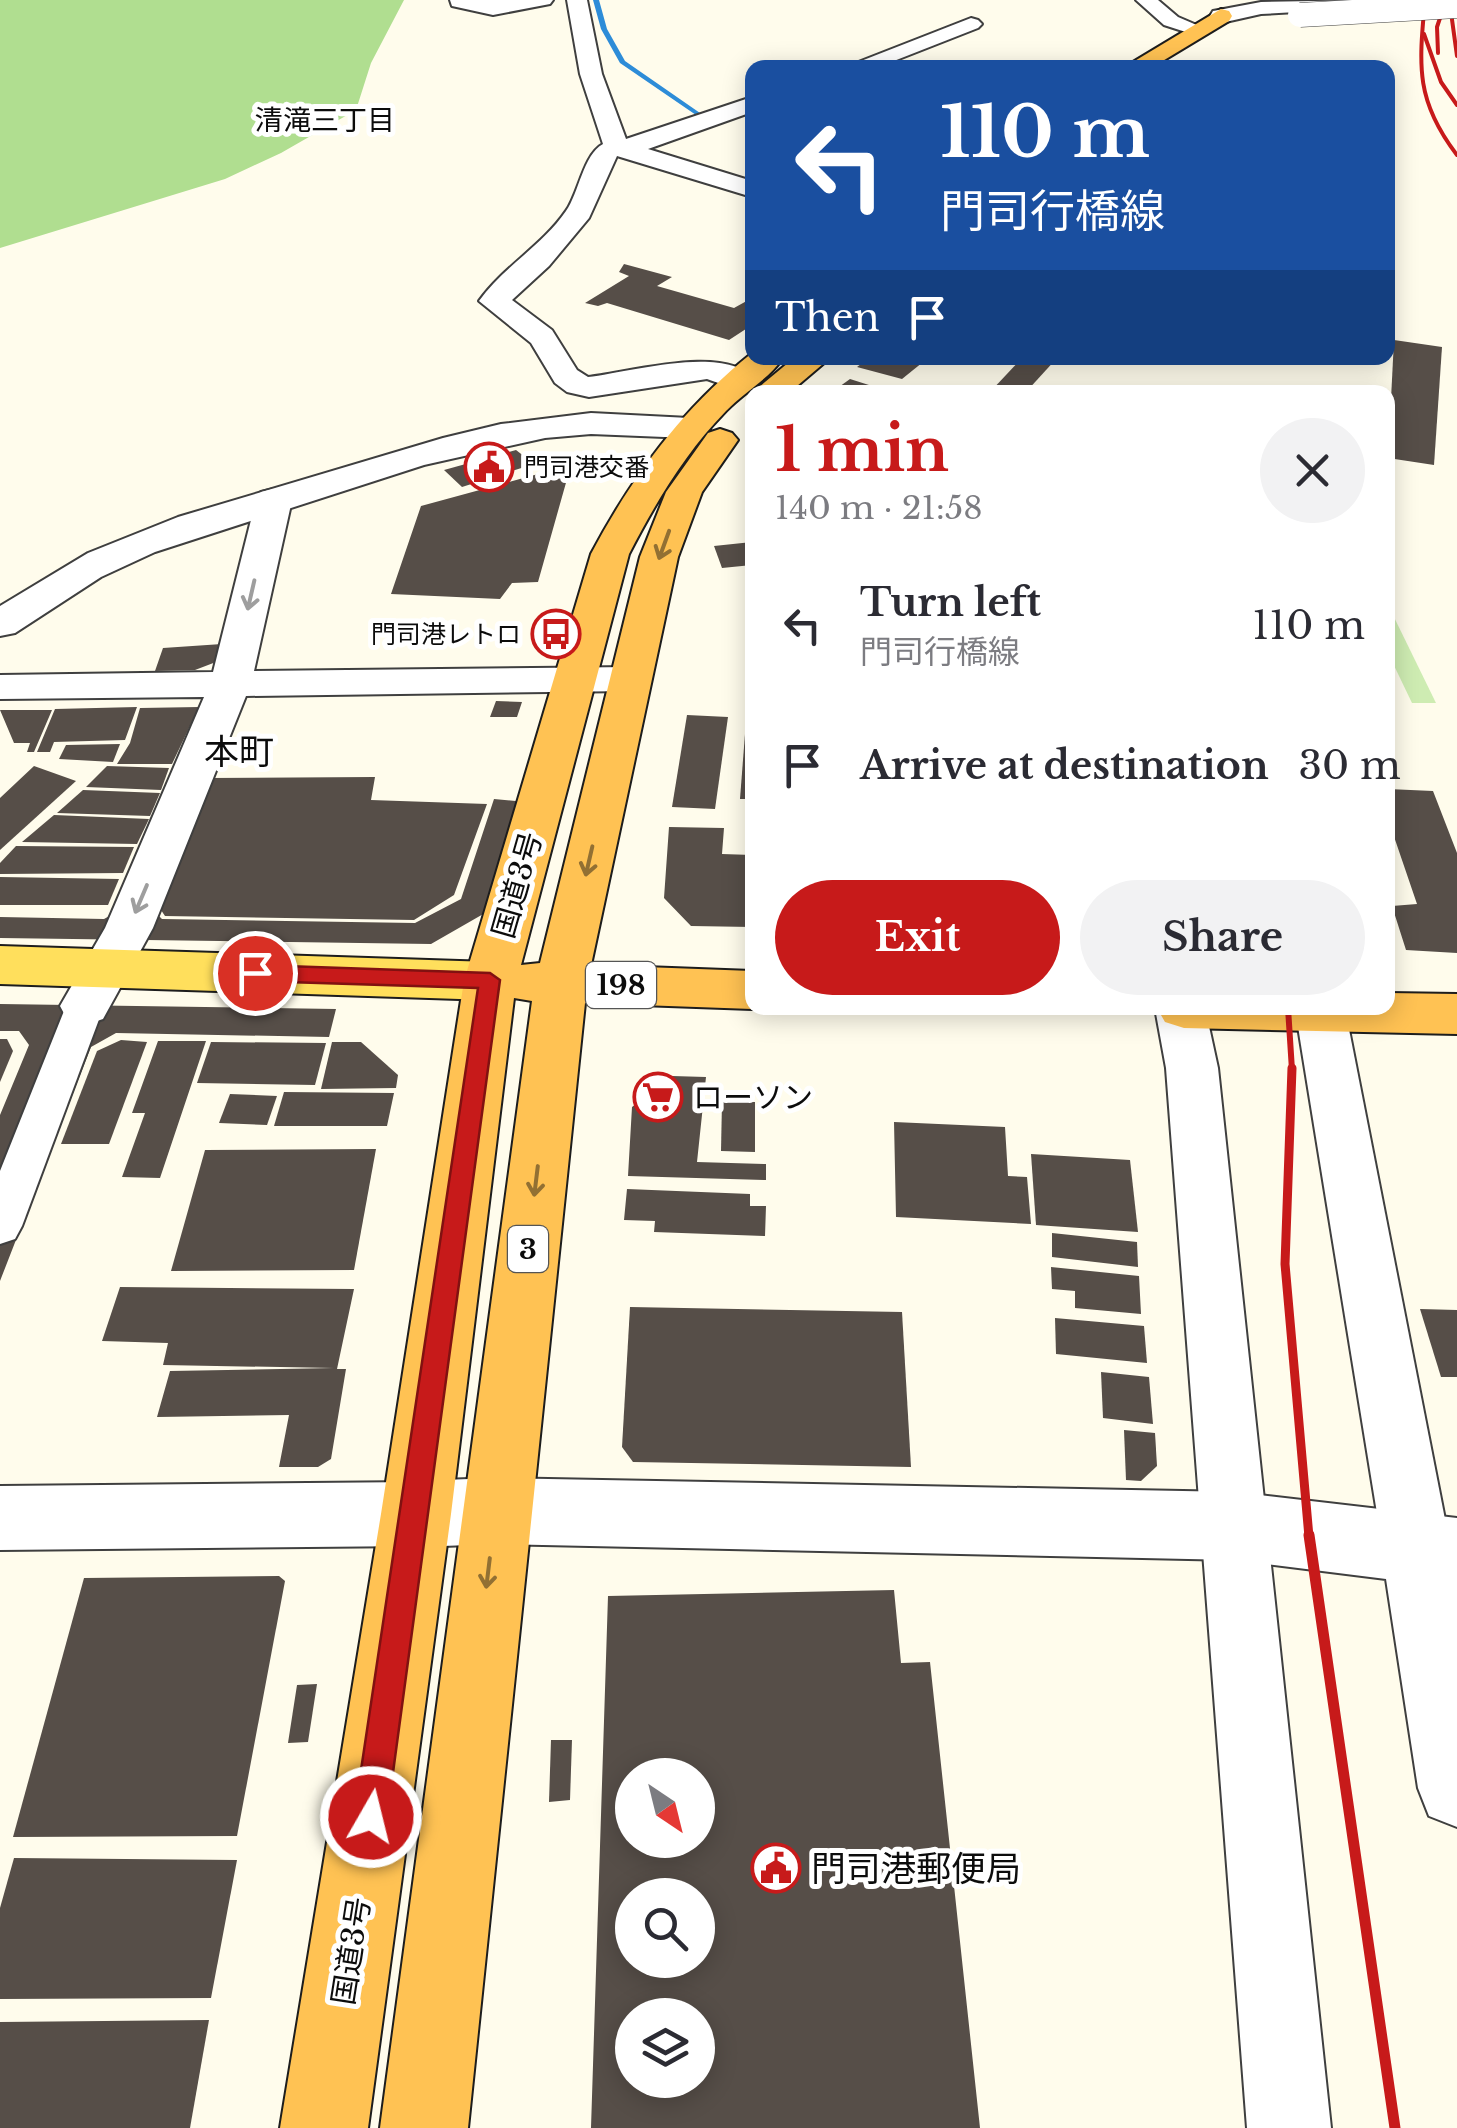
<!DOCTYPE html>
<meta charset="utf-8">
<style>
body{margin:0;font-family:"Libre Baskerville","Noto Sans JP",serif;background:#f2f2f3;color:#2b2b33;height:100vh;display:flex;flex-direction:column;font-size:38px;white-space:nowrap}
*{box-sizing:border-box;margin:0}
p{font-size:32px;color:#7c7c81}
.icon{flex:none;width:55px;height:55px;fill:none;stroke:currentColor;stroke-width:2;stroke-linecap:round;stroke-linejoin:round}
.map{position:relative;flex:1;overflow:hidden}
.drawer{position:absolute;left:745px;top:385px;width:650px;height:630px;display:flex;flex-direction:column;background:#fff;border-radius:20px;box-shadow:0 5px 25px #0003}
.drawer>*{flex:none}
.banner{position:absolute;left:745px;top:60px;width:650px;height:305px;border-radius:20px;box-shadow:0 5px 25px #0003;background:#1a4fa0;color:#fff;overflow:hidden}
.needle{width:65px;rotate:145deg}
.controls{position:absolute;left:615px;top:1758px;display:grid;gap:20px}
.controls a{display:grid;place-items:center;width:100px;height:100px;border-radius:50%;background:#fff;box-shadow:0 5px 25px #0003;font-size:50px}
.pin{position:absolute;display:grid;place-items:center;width:85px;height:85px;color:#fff;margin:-42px;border:5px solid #fff;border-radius:50%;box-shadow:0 2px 10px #0007}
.me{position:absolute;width:110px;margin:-55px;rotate:8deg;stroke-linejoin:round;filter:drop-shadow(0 0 8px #0008)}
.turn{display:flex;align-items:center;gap:35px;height:210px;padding:0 30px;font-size:45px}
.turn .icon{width:130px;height:130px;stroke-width:2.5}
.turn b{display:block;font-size:70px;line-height:85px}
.then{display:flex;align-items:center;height:95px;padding:0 30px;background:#0003;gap:20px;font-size:38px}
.round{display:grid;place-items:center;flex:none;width:105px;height:105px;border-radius:52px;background:#f2f2f3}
.headline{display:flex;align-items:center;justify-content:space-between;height:170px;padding:0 30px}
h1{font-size:60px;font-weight:800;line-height:75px;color:#c71a1a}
.cta{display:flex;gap:20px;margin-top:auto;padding:20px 30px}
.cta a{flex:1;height:115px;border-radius:60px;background:#c71a1a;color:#fff;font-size:40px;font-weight:800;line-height:115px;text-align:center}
.cta a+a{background:#f2f2f3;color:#2b2b33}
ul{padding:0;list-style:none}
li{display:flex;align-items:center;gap:30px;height:140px;padding:0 30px}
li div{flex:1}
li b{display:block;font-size:38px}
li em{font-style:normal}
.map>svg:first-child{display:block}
</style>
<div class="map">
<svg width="1457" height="2128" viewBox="0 0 1457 2128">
<rect width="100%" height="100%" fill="#fffcec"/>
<path fill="#ceecb2" d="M1388,609H1390L1436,703H1412L1388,653Z"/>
<path fill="#b0de90" d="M0,0H404L371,63L356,110L281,153L225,179L0,248Z"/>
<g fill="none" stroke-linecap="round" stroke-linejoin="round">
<path fill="#2d8cd8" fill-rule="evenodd" d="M593,0H599L607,29L625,61L700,113V115H696L620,63L601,29Z"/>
</g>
<g fill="#564e48" fill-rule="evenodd">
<path d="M624,264L672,277L657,286L734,308L752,298V325L729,340L607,303L598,306L585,303L629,276L619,272Z"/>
<path d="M1394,340L1442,347L1434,465L1388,458Z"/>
<path d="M869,358H928L902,379L857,367Z"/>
<path d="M1022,358H1057L1026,392H990Z"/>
<path d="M850,379L891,392H832Z"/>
<path d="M516,450L534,464L462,487L444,470Z"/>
<path d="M571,465L538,582L512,583L500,599L391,594L421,506Z"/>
<path d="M752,542V565L722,568L714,546Z"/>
<path d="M222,644L216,662L195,670L155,671L163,648Z"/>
<path d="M496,701L522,702L517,717H490Z"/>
<path d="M137,707L125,740L54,742L50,752H37L55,709Z"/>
<path d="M199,707L172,764H117L130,743L140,708Z"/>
<path d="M0,710H52L34,752H27L30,743H14Z"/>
<path d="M687,715L728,717L715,809L672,807Z"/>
<path d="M745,734H752V799H740Z"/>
<path d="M120,744L113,762L59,759L66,745Z"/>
<path d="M34,766L76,781L0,850V798Z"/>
<path d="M107,766L169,768L161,790L86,787Z"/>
<path d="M375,777L371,800L487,804L454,895L414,920L165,916L159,907L209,778Z"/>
<path d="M1388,789L1433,791L1457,853V953L1406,950L1392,906L1417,904L1388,819Z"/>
<path d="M83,790L160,793L150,816L57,813Z"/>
<path d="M494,799L525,802L492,909L431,944L0,938V917L104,919L120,910L152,909L162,919L415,923L461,899Z"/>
<path d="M54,815L149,819L137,844L22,842Z"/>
<path d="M669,827L724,828L722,854L752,855V927L691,926L664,898Z"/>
<path d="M16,846L134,847L123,873L0,874V863Z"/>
<path d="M0,877L119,879L108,905H0Z"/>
<path d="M0,1004L336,1009L329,1037L116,1033L91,1047L0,1281V1115L29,1045L19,1031H0Z"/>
<path d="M0,1039H7L13,1051L0,1082Z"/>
<path d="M121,1040L147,1042L109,1144H61L97,1051Z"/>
<path d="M158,1041H206L160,1178L122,1177L145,1113H132Z"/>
<path d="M211,1042L326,1043L315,1085L197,1083Z"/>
<path d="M332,1042H361L398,1075L396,1088L321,1089Z"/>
<path d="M672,1076L706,1077L697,1162L766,1164V1180L628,1176L632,1107Z"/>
<path d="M284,1092L394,1093L387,1126H274Z"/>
<path d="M230,1094L277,1096L267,1125L219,1123Z"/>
<path d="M722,1101L755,1102V1152L721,1151Z"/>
<path d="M894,1122L1005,1127L1008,1176L1027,1177L1031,1224L896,1217Z"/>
<path d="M376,1149L354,1270L171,1271L205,1150Z"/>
<path d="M1031,1154L1130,1160L1138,1232L1036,1225Z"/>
<path d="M627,1189L750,1194V1206H766L765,1236L654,1232L655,1221L624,1220Z"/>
<path d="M1052,1233L1137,1242L1138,1267L1052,1257Z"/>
<path d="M1051,1267L1139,1276L1141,1314L1075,1308V1291L1052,1289Z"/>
<path d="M120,1287L354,1289L337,1369H346L331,1459L318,1467H279L289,1415L157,1417L170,1371L334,1368L163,1365L168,1343L102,1341Z"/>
<path d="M630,1307L902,1312L911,1467L633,1462L622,1447Z"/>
<path d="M1420,1309L1457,1310V1377H1441Z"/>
<path d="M1055,1318L1144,1326L1147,1363L1056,1354Z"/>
<path d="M1101,1372L1149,1377L1153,1424L1103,1418Z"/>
<path d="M1124,1430L1155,1433L1157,1466L1141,1481L1126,1480Z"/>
<path d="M279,1576L285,1581L237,1836L13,1837L84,1578Z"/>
<path d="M894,1590L901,1663L930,1662L980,2128H591L608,1596ZM632,1775H698V1840H632ZM632,1895H698V1960H632ZM632,2015H698V2080H632Z"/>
<path d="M317,1684L308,1742L288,1743L297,1685Z"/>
<path d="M551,1740H572L570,1800L549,1802Z"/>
<path d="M14,1858L237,1860L211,1998L0,1999V1908Z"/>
<path d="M209,2020L190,2128H0V2022Z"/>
</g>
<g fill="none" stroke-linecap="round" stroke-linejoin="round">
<g stroke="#3f3f3f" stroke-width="4">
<path id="pedestrian" d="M85,992L99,996L104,1006L22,1226L15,1239L0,1244V1171L66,1006L71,996Z"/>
</g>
<g stroke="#3f3f3f" stroke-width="4">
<g id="minor">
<path d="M450,0H553L550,4L493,15L452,6Z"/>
<path d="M567,0H587L602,74L626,139L752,97V112L648,149L752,181V197L617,156L589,218L549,266L512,300L552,330L577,370L588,377C627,373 728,343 754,380L749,387L738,390L707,379L589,397L567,392L555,383L531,343L479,301C503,267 542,246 566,211C579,193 583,155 603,144L580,74Z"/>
<path d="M1136,0H1158L1178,17L1206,29L1195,35L1164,25Z"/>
<path d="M971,18L978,20L982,24L978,28L876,68H843Z"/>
<path d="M274,489L287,492L292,500L254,671L631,667L645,670L651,679L645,688L631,691L246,696L153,928L103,1019L85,1025L67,1019L60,1006L105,928L204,697L0,699V675L213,672L256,500L261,492Z"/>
<path d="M1155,1008H1205L1218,1068L1331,2128H1247L1166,1068Z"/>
<path d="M1295,1008L1345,1009L1451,1550L1441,1573L1417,1583L1393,1573L1383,1550Z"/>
<path d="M416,1482L439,1491L449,1514L439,1537L416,1546L0,1550V1486Z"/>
</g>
</g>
<g stroke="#3f3f3f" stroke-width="4">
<g id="tertiary">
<path d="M1376,0L1375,7L1367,8L1261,14L1221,23L1210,16L1213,11L1261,2Z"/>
<path d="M591,413L689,418L701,421L706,428L701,435L689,438L591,434L545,438L424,465L155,552L101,577L15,633L0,636V606L88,553L178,517L443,438L501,424Z"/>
<path d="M496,1478L1234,1492L1457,1518V1827L1429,1816L1418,1788L1386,1579L1234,1560L496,1544L416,1547L392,1538L381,1514L392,1490L416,1481Z"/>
</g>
</g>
<g stroke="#1d1d1d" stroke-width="4">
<path id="primary" d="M0,946L490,962L509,967L516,981L509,995L490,1000L0,984Z"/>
</g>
<g stroke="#1d1d1d" stroke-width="4">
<g id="trunk">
<path d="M1221,9L1229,11L1232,16L1229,21L1151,68H1123Z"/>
<path d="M752,353V358H783C769,379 743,393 726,411C685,453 656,502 629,554L521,965L540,963L640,557L666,492L708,433L720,429L732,433L738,440L702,492L678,557L591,965L752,971V1008H758L752,1009L585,1003L468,2128H380L532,1001L514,998L451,1514L368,2128H280L381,1514L464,981L591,554C633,475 682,409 752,353Z"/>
<path d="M794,358H830L790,392H753Z"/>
<path d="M1388,993L1457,994V1034L1184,1028L1165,1022L1157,1008H1388Z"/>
</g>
</g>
<use href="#pedestrian" fill="#fff" fill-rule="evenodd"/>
<use href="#minor" fill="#fff" fill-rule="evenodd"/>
<use href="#tertiary" fill="#fff" fill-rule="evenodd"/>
<use href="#primary" fill="#ffdf5c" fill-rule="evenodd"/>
<use href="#trunk" fill="#ffc253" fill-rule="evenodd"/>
<g stroke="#c71a1a" stroke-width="4">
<path d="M1425,0C1419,66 1415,100 1457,155"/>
<path d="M1450,5L1457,56"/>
<path d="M1424,34L1441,82L1457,105"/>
<path d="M1438,53L1437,27L1446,0"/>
</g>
<path stroke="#c71a1a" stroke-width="6" d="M1288,1008L1292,1070"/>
<path stroke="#c71a1a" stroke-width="9" d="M1292,1068L1285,1264L1309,1537"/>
<path stroke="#c71a1a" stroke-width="11" d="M1309,1535L1395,2128"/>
<g stroke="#3f3f3f" stroke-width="25" stroke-linecap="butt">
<path id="tertiary-bridge" d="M1300,15L1457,6"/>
</g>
<use href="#tertiary-bridge" stroke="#fff" stroke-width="24"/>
</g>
<defs><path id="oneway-shaft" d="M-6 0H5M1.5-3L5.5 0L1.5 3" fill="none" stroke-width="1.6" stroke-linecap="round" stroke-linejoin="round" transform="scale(2.5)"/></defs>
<g stroke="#927033">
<use href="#oneway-shaft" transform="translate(664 545) rotate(110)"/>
<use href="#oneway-shaft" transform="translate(589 861) rotate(103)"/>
<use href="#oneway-shaft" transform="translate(536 1181) rotate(97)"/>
<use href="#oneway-shaft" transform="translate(488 1573) rotate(97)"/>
</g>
<g stroke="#9e9e9e">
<use href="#oneway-shaft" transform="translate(251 595) rotate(103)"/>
<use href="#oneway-shaft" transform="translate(141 899) rotate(113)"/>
</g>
<path fill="#c71a1a" stroke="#811111" stroke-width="2.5" d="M255,965L490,973L500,980L387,1817L382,1828L371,1833L359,1828L354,1817L478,988L255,981L244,973Z"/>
<defs>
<g id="civic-ring" transform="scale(2.5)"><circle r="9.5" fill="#fff" stroke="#c71a1a" stroke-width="1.5"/><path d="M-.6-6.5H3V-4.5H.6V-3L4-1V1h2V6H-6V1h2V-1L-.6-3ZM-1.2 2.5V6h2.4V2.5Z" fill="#c71a1a"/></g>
<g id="bus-ring" transform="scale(2.5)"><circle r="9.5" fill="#fff" stroke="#c71a1a" stroke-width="1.5"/><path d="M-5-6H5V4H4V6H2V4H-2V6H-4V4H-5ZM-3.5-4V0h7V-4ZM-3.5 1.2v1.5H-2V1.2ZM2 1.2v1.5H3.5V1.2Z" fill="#c71a1a"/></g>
<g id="supermarket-ring" transform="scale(2.5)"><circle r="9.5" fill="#fff" stroke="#c71a1a" stroke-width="1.5"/><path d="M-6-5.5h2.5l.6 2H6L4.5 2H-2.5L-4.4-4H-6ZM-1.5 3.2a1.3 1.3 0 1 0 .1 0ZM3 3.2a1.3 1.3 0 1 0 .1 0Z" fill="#c71a1a"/></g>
</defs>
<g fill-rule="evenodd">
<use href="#civic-ring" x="489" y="467"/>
<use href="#bus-ring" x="556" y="634"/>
<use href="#supermarket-ring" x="658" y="1097"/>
<use href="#civic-ring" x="776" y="1868"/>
</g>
<g text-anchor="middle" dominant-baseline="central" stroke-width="10" stroke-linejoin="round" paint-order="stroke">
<g font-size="25" fill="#0c0c0c" stroke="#fff" text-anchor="start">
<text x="524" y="467">門司港交番</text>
<text x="521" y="634" text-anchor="end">門司港レトロ</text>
</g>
<g font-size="28" fill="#0c0c0c" stroke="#fff">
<text x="325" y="120">清滝三丁目</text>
</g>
<g fill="#fff" stroke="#555" stroke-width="2.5">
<rect x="586" y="962" width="70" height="46" rx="8"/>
<rect x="508" y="1226" width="40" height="46" rx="8"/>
</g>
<g font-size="28" font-weight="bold" fill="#0c0c0c">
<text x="621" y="985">198</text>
<text x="528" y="1249">3</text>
</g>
<g font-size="30" fill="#0c0c0c" stroke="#fff">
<text transform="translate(517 885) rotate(-74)">国道3号</text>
<text transform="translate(351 1951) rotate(-81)">国道3号</text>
</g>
<g font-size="30" fill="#0c0c0c" stroke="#fff" text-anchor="start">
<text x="693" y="1097">ローソン</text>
</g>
<g font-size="35" fill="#0c0c0c" stroke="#fff">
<text x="239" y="751">本町</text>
</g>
<g font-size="35" fill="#0c0c0c" stroke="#fff" text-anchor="start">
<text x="811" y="1868">門司港郵便局</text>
</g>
</g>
</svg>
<div class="controls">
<a><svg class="needle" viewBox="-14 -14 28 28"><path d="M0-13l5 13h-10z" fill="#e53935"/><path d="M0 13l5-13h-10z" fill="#7c7c81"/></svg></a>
<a><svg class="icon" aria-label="search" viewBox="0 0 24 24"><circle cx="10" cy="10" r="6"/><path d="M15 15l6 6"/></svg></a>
<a><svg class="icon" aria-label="layers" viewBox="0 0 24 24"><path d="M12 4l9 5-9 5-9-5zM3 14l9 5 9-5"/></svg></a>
</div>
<div class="pin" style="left:255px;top:973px;background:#d93025"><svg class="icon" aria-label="arrive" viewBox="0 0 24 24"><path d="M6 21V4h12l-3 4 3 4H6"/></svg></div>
<svg class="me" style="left:371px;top:1817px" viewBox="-20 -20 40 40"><circle r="17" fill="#c71a1a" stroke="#fff" stroke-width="3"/><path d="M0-11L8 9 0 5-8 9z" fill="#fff"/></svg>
<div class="banner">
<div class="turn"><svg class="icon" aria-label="left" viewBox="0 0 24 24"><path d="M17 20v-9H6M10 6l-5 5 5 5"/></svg><div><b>110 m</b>門司行橋線</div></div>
<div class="then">Then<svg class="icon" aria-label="arrive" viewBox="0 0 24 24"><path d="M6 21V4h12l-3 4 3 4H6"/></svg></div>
</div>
<section class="drawer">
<div class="headline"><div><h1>1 min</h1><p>140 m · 21:58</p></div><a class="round"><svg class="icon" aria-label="close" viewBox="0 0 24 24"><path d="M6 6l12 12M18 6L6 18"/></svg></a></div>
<ul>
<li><svg class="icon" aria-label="left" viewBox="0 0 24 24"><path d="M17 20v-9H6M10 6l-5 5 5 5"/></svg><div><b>Turn left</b><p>門司行橋線</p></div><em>110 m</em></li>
<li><svg class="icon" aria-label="arrive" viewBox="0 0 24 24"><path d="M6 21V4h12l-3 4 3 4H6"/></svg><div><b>Arrive at destination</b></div><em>30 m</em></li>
</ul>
<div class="cta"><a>Exit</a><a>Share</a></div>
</section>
</div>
